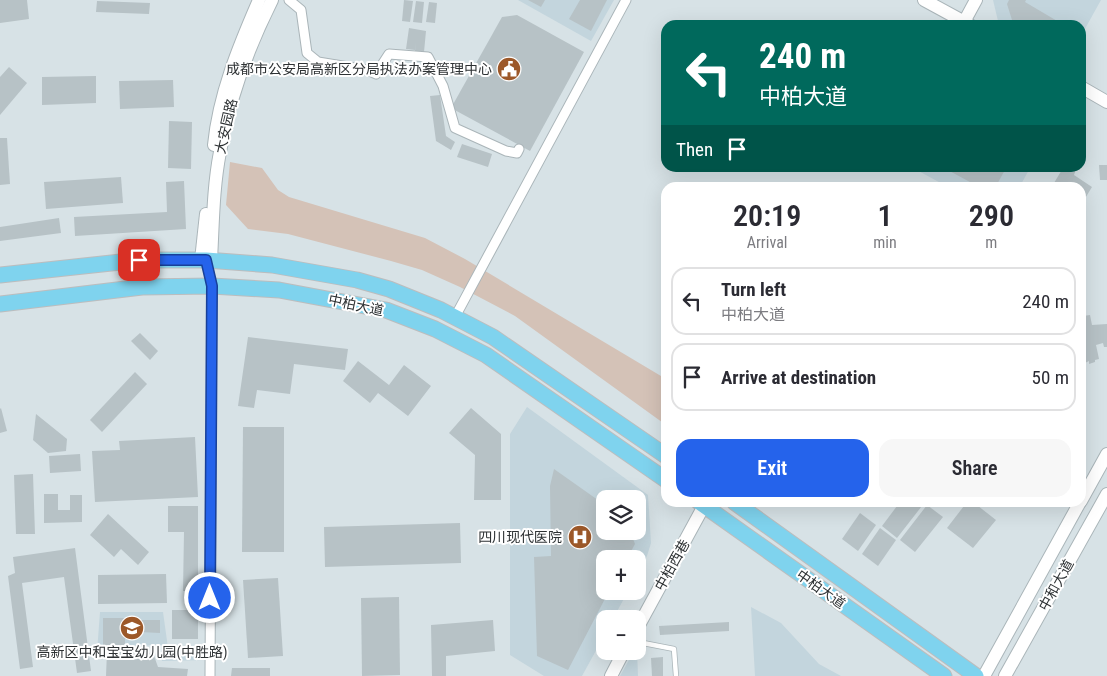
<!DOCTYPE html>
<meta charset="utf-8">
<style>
body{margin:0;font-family:"Roboto Condensed","Noto Sans SC",sans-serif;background:#f7f7f7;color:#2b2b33;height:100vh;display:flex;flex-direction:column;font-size:19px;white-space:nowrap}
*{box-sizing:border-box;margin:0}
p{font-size:16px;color:#7c7c81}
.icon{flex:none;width:28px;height:28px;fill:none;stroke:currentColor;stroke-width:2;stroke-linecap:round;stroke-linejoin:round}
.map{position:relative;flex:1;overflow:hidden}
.drawer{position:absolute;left:661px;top:182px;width:425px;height:325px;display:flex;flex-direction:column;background:#fff;border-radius:15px;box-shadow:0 5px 20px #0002}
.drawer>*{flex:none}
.top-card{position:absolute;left:661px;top:20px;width:425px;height:152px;border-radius:15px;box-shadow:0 5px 20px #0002;background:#00695c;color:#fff;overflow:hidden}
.tools{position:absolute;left:596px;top:490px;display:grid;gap:10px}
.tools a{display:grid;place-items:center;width:50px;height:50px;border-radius:10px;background:#fff;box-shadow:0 5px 20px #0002;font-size:25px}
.pin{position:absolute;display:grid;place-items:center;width:42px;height:42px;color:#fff;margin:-21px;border-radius:10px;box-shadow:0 2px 8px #0006}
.me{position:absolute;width:55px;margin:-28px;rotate:0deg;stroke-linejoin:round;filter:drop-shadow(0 0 4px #0008)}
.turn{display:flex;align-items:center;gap:18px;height:105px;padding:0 15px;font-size:22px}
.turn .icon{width:65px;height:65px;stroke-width:2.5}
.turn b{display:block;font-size:35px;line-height:42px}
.then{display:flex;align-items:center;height:48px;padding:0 15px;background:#0003;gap:10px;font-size:19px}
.eta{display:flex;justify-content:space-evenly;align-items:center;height:85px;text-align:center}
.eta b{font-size:30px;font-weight:600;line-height:35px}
.primary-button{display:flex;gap:10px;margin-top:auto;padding:10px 15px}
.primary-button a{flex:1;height:58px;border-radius:15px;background:#2563eb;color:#fff;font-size:20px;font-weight:600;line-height:58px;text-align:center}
.primary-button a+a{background:#f7f7f7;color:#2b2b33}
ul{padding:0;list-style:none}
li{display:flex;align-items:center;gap:15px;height:68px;margin:0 10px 8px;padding:0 5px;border:2px solid #e1e1e2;border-radius:15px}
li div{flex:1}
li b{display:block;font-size:19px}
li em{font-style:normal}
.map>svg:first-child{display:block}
</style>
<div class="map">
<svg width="1107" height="676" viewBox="0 0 1107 676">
<rect width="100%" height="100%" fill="#d7e2e6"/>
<g fill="#c3d5dd" fill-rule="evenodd">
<path d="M518,0H614L591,41Z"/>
<path d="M993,0H1101L1081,36V25H1004L998,21Z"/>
<path d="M913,168H1030L1019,188L948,187Z"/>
<path d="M527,407L648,495L651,543L647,556L638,574V559H605V591H628L613,619H605V634L582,676H544L510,655V434ZM605,499H638V531H605Z"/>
<path d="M751,607L781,623L819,664L841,676H755Z"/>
<path d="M100,612H163L168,648L204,650L205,660L162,661L159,644L97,652Z"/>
<path d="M634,651H637L638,676H620Z"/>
</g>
<path fill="#d4c2b7" d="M230,162L262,168L278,190L289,197L425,238L465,259L666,379V425L515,316L460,287L422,270L391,261L288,234L248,229L226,205Z"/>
<g fill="#b7c2c6">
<path d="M0,0H27L29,19L0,23Z"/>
<path d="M404,0L413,1L410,22L402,21Z"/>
<path d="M528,0H545L541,7Z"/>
<path d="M580,0H607L591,31L569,19Z"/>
<path d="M1009,0H1026L1025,2L1064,25H1021L1012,20L1007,4Z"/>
<path d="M97,1L150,3L149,14L96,12Z"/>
<path d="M416,1L424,2L422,23L413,22Z"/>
<path d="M429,2L437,3L435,23L426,22Z"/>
<path d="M517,15L584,52L530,151L451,108L502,17Z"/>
<path d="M409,28L426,31L424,52L415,51L416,42L415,50L406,49Z"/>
<path d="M9,67L27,83L0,115V77Z"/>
<path d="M96,76V103L42,105V77Z"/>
<path d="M173,80L174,107L120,109L119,81Z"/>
<path d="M440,95L446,136L455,142L451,150L436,141L430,96Z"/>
<path d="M169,121L192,122L191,169L168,168Z"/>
<path d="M0,138H7L10,184L0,185Z"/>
<path d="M462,144L492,154L488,167L457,157Z"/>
<path d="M1099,165H1107V180H1100Z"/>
<path d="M944,168H1006L995,188H981Z"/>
<path d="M1063,168L1076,169L1074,175L1092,187L1081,205V188H1051Z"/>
<path d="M121,177L123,203L46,209L44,182Z"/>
<path d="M184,181L186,229L75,236L74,217L167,212L166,182Z"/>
<path d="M59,218L61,233L0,241V227Z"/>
<path d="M1090,315L1092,325L1107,324V347H1104L1103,343L1096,345L1099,359L1095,360V362L1089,364V361L1081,365V320L1083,319V316Z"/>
<path d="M140,333L158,351L150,360L131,341Z"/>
<path d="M248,337L348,349L345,370L294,364L290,394L257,390L254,408L238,406Z"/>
<path d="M358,361L389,385L404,365L431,386L408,416L378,393L370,403L343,381Z"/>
<path d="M135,372L147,384L102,432L90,420Z"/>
<path d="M1,408L7,431L0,433V409Z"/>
<path d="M471,408L501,434V500H474L475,455L449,433Z"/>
<path d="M36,414L67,439L66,451L48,453L33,440Z"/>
<path d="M243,427H284V552H242Z"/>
<path d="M195,437L198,497L95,502L92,451L120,450L119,441Z"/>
<path d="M80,454L81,471L50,473L49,456Z"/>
<path d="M554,469L605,505V531H630L635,544L627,559H605V591H609L568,670L537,656L534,557L551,556L550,486Z"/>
<path d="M33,474L35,534H16L14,475Z"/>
<path d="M44,494H58V510H70V495H82V522L44,523Z"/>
<path d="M900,502H925L897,538L882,526Z"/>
<path d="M967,502H973L996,520L973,548L947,528Z"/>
<path d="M927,505L943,517L915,552L900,540Z"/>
<path d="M168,506H198V591H183L184,532H168Z"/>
<path d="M860,513L876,525L858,551L842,539Z"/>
<path d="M108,514L149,552L138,565L121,549L114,557L90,535Z"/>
<path d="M460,523L461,563L325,567L324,527Z"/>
<path d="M880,528L896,540L878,566L862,554Z"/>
<path d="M75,548L91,671L77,673L64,577L22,583L33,667L20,669L8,576L15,573L13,557Z"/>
<path d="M166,574L167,603L98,604V575Z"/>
<path d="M278,578L283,656L248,658L243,580Z"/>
<path d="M399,597L400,675L362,676L361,598Z"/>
<rect x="172" y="610" width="26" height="29"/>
<path d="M103,618H125V648L103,647Z"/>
<path d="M140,620H160V633L140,632Z"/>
<path d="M493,620L495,651L446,656V676H432L431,625Z"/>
<path d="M729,622V631L660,635L659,626Z"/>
<path d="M107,651L153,653L158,667L188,669L187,676H106Z"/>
<path d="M663,657V676H652L651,658Z"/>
<path d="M232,668H270V676H231Z"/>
</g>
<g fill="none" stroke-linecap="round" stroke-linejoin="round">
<g stroke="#aab5b9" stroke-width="6">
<path id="lane" d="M638,642L674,649L676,676"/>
</g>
<g stroke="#aab5b9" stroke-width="11">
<g id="street">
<path d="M289,0L301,10L307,53L318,62L367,70L376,74L389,54L428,57L443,86L455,128L506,151L517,153L519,149"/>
<path d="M206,260L212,286L210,676"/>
<path d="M455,317L626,0"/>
</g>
</g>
<g stroke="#aab5b9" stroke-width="14">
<g id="secondary">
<path d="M924,0L970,25"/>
<path d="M964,22L976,0"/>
<path d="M1081,87L1107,102"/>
<path d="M214,145C219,94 239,46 259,0"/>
<path d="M201,260L206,214"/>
<path d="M211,260C213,224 213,188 220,152C229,99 248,48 272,0"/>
<path d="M1081,501L1107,454"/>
<path d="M638,627L706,502"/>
<path d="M611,676L624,651"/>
<path d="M984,676L1080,502"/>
<path d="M1005,676L1107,494"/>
</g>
</g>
<g stroke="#bcbdbe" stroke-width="17">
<g id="primary">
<path d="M0,275L139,260H206L272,265L357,280L389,289L441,310L493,337L666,456"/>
<path d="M0,304L142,287L212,286L279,290L386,310L435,329L486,355L666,480"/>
<path d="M699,502L944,676"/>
<path d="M734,502L976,676"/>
</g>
</g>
<use href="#lane" stroke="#fff" stroke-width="4.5"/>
<use href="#street" stroke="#fff" stroke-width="9"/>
<use href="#secondary" stroke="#fff" stroke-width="12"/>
<use href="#primary" stroke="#7fd3ee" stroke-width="15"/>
</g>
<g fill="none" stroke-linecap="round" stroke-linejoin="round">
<g stroke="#184099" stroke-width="12">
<path id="route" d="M139,260H206L212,286L210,598"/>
</g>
<use href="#route" stroke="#2563eb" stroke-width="9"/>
</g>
<defs>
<g id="civic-disc" transform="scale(1.25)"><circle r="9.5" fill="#9c5829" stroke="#fff"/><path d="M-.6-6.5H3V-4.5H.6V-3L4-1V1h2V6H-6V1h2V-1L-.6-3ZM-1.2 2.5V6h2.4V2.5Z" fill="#fff"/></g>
<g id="hospital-disc" transform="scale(1.25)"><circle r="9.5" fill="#9c5829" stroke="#fff"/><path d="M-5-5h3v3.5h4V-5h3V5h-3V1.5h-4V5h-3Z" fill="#fff"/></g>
<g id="school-disc" transform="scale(1.25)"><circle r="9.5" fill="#9c5829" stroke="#fff"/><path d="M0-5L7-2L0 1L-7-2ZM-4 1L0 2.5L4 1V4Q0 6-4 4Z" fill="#fff"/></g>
</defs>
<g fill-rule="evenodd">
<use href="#civic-disc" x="509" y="69"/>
<use href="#hospital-disc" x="580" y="537"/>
<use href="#school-disc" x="132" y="628"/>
</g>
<g text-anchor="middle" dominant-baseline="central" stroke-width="4" stroke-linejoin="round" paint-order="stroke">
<g font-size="14" fill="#2e3234" stroke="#fff" text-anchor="end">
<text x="492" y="69">成都市公安局高新区分局执法办案管理中心</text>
<text x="562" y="537">四川现代医院</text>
<text x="132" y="652" text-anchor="middle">高新区中和宝宝幼儿园(中胜路)</text>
</g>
<g font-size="14" fill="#2e3234" stroke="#fff">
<text transform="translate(226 126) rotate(-77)">大安园路</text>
<text transform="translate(356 305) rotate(12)">中柏大道</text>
<text transform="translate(672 565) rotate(-61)">中柏西巷</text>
<text transform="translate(1056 585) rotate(-61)">中和大道</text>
<text transform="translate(821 589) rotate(35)">中柏大道</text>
</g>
</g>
</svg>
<div class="tools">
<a><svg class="icon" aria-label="layers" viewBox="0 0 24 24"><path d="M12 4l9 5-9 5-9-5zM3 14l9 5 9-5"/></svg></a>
<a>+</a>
<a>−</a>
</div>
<div class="pin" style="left:139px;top:260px;background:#d93025"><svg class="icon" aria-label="arrive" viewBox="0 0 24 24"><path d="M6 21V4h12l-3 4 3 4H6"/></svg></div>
<svg class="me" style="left:210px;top:598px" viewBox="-20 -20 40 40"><circle r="17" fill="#2563eb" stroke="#fff" stroke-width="3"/><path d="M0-11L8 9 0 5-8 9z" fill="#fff"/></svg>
<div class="top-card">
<div class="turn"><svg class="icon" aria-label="left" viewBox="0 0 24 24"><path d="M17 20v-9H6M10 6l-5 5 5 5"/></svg><div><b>240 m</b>中柏大道</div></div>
<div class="then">Then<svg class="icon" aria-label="arrive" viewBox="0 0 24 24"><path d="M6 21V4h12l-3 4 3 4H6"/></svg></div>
</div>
<section class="drawer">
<div class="eta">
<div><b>20:19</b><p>Arrival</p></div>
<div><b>1</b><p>min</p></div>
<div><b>290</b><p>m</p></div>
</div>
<ul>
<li><svg class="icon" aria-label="left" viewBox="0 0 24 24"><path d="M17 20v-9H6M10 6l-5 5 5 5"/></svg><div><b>Turn left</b><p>中柏大道</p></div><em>240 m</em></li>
<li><svg class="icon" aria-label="arrive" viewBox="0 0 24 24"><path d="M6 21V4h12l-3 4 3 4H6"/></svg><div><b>Arrive at destination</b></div><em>50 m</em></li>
</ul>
<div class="primary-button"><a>Exit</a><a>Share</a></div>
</section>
</div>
